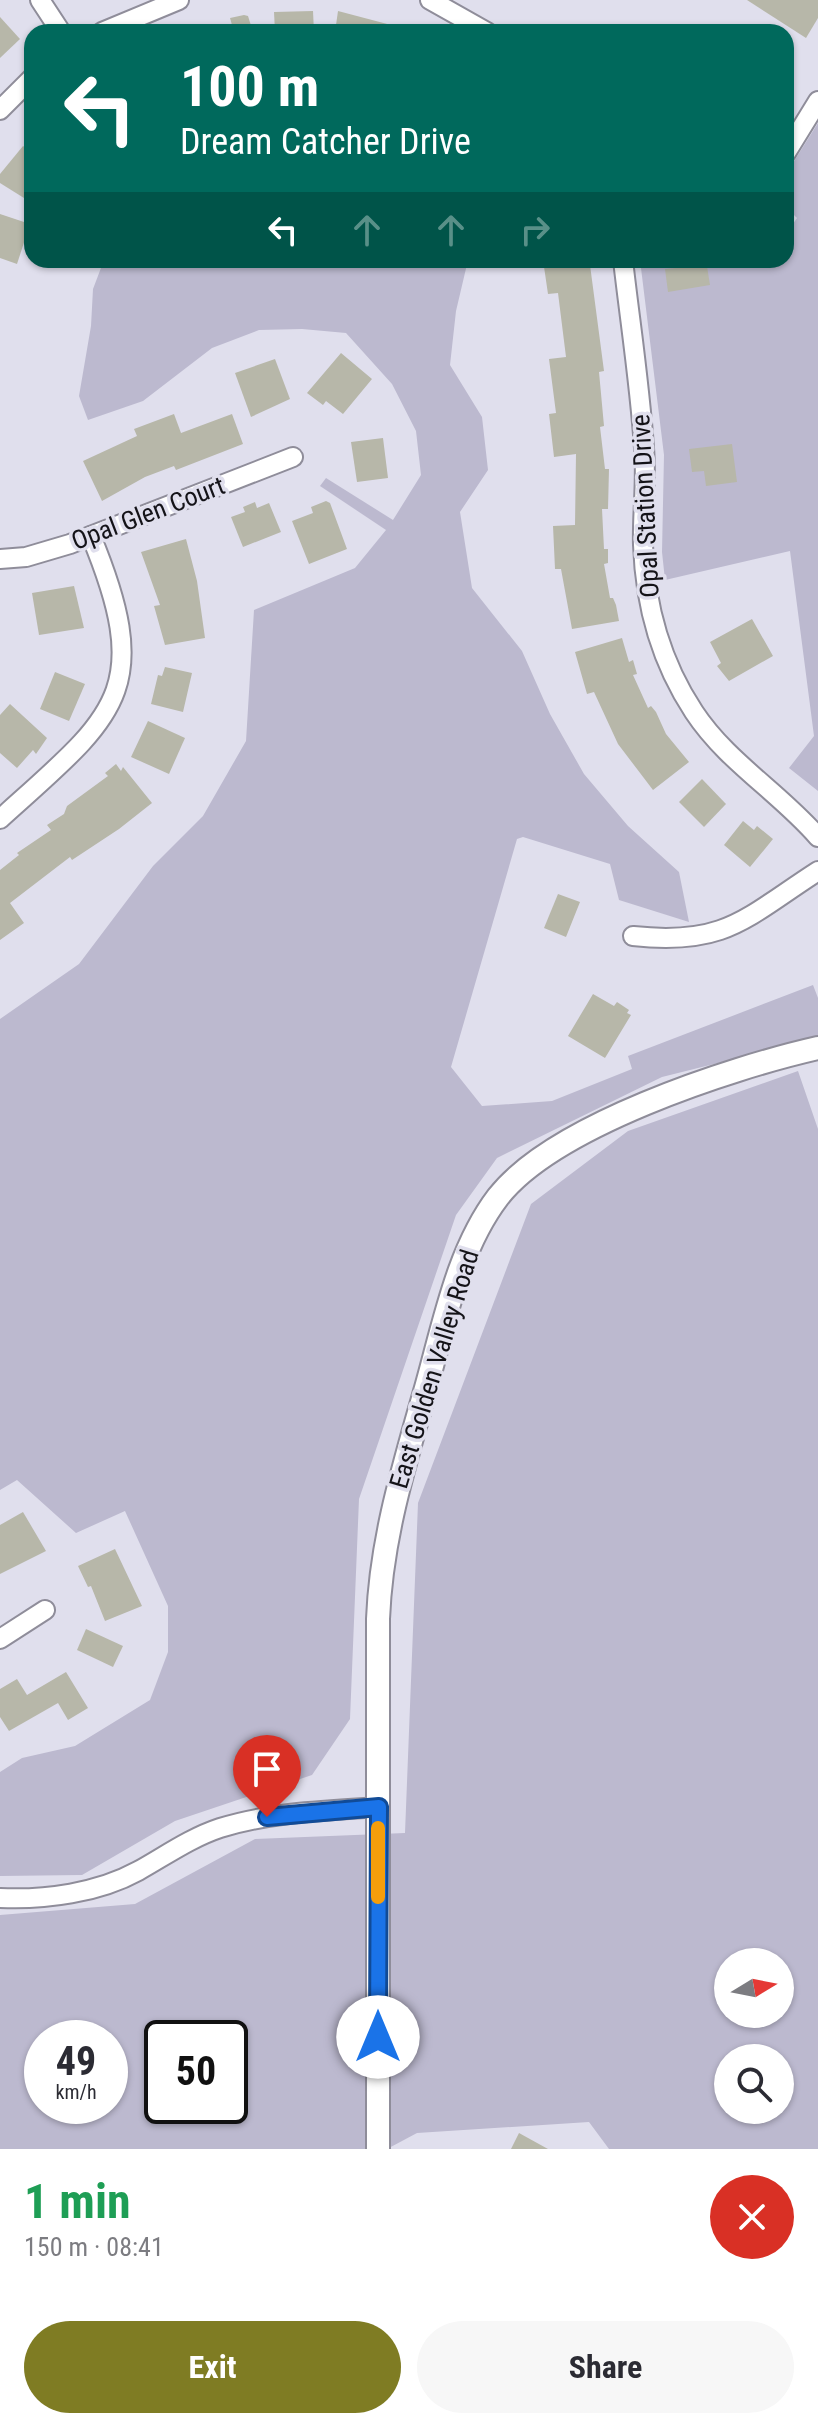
<!DOCTYPE html>
<meta charset="utf-8">
<style>
body{margin:0;font-family:"Roboto Condensed",sans-serif;background:#f7f7f7;color:#2b2b33;height:100vh;display:flex;flex-direction:column;font-size:30px;white-space:nowrap}
*{box-sizing:border-box;margin:0}
p{font-size:26px;color:#7c7c81}
.icon{flex:none;width:44px;height:44px;fill:none;stroke:currentColor;stroke-width:2;stroke-linecap:round;stroke-linejoin:round}
.map{position:relative;height:2149px;overflow:hidden}
.details{display:flex;flex-direction:column;background:#fff;flex:1}
.details>*{flex:none}
.guide{position:absolute;left:24px;top:24px;width:770px;height:244px;border-radius:24px;box-shadow:0 2px 6px #0004;background:#00695c;color:#fff;overflow:hidden}
.needle{width:52px;rotate:80deg}
.fabs{position:absolute;left:714px;top:1948px;display:grid;gap:16px}
.fabs a{display:grid;place-items:center;width:80px;height:80px;border-radius:50%;background:#fff;box-shadow:0 2px 6px #0004;font-size:40px}
.speed{position:absolute;left:24px;top:2020px;display:flex;gap:16px;font-size:40px;font-weight:700;text-align:center}
.speed>*{display:grid;place-content:center;width:104px;height:104px;border-radius:50%;background:#fff;box-shadow:0 2px 6px #0004;line-height:1}
.speed small{font-size:20px;font-weight:400}
.speed .limit{border:4px solid #111;border-radius:12px;background:#fff;color:#111}
.pin{position:absolute;display:grid;place-items:center;width:68px;height:68px;color:#fff;margin:-82px -34px;border-radius:50% 50% 50% 0;rotate:-45deg;box-shadow:0 0 8px #0007}
.pin .icon{rotate:45deg}
.me{position:absolute;width:88px;margin:-44px;rotate:0deg;stroke-linejoin:round;filter:drop-shadow(0 0 6px #0008)}
.turn{display:flex;align-items:center;gap:28px;height:168px;padding:0 24px;font-size:36px}
.turn .icon{width:104px;height:104px;stroke-width:2.5}
.turn b{display:block;font-size:56px;line-height:68px}
.lanes{display:flex;align-items:center;height:76px;padding:0 24px;background:#0003;justify-content:center;gap:40px;direction:ltr}
.lanes .off{opacity:.35}
.round{display:grid;place-items:center;flex:none;width:84px;height:84px;border-radius:42px;background:#f7f7f7}
.head{display:flex;align-items:center;justify-content:space-between;height:136px;padding:0 24px}
h1{font-size:48px;font-weight:700;line-height:60px;color:#1e9e55}
.button{display:flex;gap:16px;margin-top:auto;padding:16px 24px}
.button a{flex:1;height:92px;border-radius:48px;background:#7f7c23;color:#fff;font-size:32px;font-weight:700;line-height:92px;text-align:center}
.button a+a{background:#f7f7f7;color:#2b2b33}
.map>svg:first-child{display:block}
</style>
<div class="map">
<svg width="818" height="2149" viewBox="0 0 818 2149">
<rect width="100%" height="100%" fill="#e0dfed"/>
<g fill="#bcb9cf" fill-rule="evenodd">
<path d="M818,123V791L789,768L814,736L790,551L665,580L662,552L664,455L640,260H786V234L797,218L786,207V174Z"/>
<path d="M104,260H468L456,311L450,365L482,417L488,470L460,512L472,588L522,651L550,714L584,774L628,826L679,872L689,922L619,900L610,864L523,837L517,839L451,1067L482,1106L552,1101L632,1069L628,1056L813,985L818,998V1038L662,1077L497,1158L456,1215L359,1499L350,1719L312,1775L175,1821L82,1875L0,1876V1772L22,1758L75,1746L150,1700L168,1652V1606L125,1511L76,1533L17,1480L0,1490V1019L79,964L153,866L203,816L246,741L254,610L355,568L386,530L320,486L326,478L393,520L421,475L416,431L392,384L346,333L302,329L259,330L212,348L143,401L88,420L79,396L91,326L93,289Z"/>
<path d="M798,1071L818,1129V2149H609L589,2122L417,2133L387,2149H0V1915L135,1904L255,1839L405,1833L418,1503L531,1204L628,1131ZM728,1962H780V2014H728ZM42,2038H110V2106H42ZM162,2038H230V2106H162ZM728,2058H780V2110H728Z"/>
</g>
<g fill="#b7b7a9">
<path d="M747,0H818V18L806,38Z"/>
<path d="M313,11L314,32H275L274,12Z"/>
<path d="M338,11L391,25L390,32H335Z"/>
<path d="M244,15L248,16L253,32H234L230,18Z"/>
<path d="M0,17L20,39L0,58Z"/>
<path d="M23,146L32,152V203L0,183V174Z"/>
<path d="M0,214L30,224L17,264L0,258Z"/>
<path d="M543,260H587L590,265L604,371L599,372L604,426L600,427L605,469H609L608,509H602L604,549H608V563L604,564L610,598H613L616,605L619,621L572,629L561,569H555L553,526L575,525L576,454L554,457L549,414L556,413L549,359L566,357L558,293L548,294Z"/>
<path d="M675,260H706L710,285L668,292L665,269L676,268Z"/>
<path d="M341,353L372,379L343,414L326,401L323,405L307,393Z"/>
<path d="M275,359L290,399L251,417L235,373Z"/>
<path d="M174,414L181,433L232,414L243,444L176,470L174,466L145,477L102,501L83,461L137,436L134,429Z"/>
<path d="M383,438L388,478L357,482L351,442Z"/>
<path d="M732,444L737,482L706,486L704,471L692,472L689,449Z"/>
<path d="M326,501L330,503L347,549L309,564L292,521L313,513L311,507Z"/>
<path d="M255,502L257,508L269,503L281,532L243,547L231,517L245,512L243,507Z"/>
<path d="M186,539L197,581L205,638L165,645L154,606L160,605L141,552Z"/>
<path d="M74,586L84,628L39,635L32,593Z"/>
<path d="M752,619L773,656L729,681L717,666L721,663L710,642Z"/>
<path d="M622,638L629,662L633,660L637,674L633,675L648,708L651,706L656,712L666,734L689,762L653,790L618,744L594,692L587,694L575,652Z"/>
<path d="M165,667L192,673L183,712L151,704L158,675L162,676Z"/>
<path d="M55,672L85,684L69,721L40,709Z"/>
<path d="M10,704L47,738L36,754L33,750L17,768L0,753V715Z"/>
<path d="M148,721L185,738L169,774L131,757Z"/>
<path d="M116,764L121,771L123,767L152,803L119,829L72,860L70,857L10,903L24,923L0,940V870L19,855L17,853L51,830L47,825L64,814L67,806L108,776L105,773Z"/>
<path d="M702,779L726,804L704,827L679,802Z"/>
<path d="M743,821L754,830L757,826L773,839L750,867L724,845Z"/>
<path d="M558,894L580,902L566,937L544,928Z"/>
<path d="M593,994L614,1006L617,1002L629,1010L627,1013L631,1015L605,1058L568,1036Z"/>
<path d="M23,1512L46,1551L0,1574V1525Z"/>
<path d="M115,1549L142,1606L105,1621L91,1586L88,1587L78,1566Z"/>
<path d="M86,1629L123,1646L113,1667L77,1650Z"/>
<path d="M66,1672L88,1708L68,1720L58,1703L9,1731L0,1717V1689L17,1679L27,1695Z"/>
<path d="M519,2133L548,2149H511Z"/>
</g>
<g fill="none" stroke-linecap="round" stroke-linejoin="round">
<g stroke="#8f8d9a" stroke-width="22">
<g id="minor">
<path d="M40,0L61,32"/>
<path d="M430,0L487,32"/>
<path d="M102,32L179,0"/>
<path d="M0,110L32,78"/>
<path d="M786,153L818,101"/>
<path d="M623,260C630,322 640,385 644,448C647,480 642,513 643,545C645,604 661,662 694,712C727,762 779,792 818,837"/>
<path d="M0,559L26,557L70,544L293,457"/>
<path d="M0,819C114,716 156,693 91,536"/>
<path d="M633,936C726,946 745,918 818,871"/>
<path d="M0,1639L45,1610"/>
<path d="M0,1898C45,1900 98,1893 138,1871C165,1856 190,1838 220,1828C271,1812 325,1811 379,1807"/>
</g>
</g>
<g stroke="#8f8d9a" stroke-width="26">
<path id="major" d="M378,2149V1619C381,1541 403,1469 424,1395C443,1330 456,1252 498,1197C553,1126 730,1068 818,1048"/>
</g>
<use href="#minor" stroke="#fff" stroke-width="18"/>
<use href="#major" stroke="#fff" stroke-width="22"/>
</g>
<g fill="none" stroke-linecap="round" stroke-linejoin="round">
<g stroke="#114b97" stroke-width="20">
<path id="route" d="M267,1817L379,1807L378,2037"/>
</g>
<use href="#route" stroke="#1a73e8" stroke-width="14"/>
<path stroke="#f59e0b" stroke-width="14" d="M378,1897V1828"/>
</g>
<g text-anchor="middle" dominant-baseline="central" stroke-width="7" stroke-linejoin="round" paint-order="stroke">
<g font-size="26" fill="#141318" stroke="#e0dfed">
<text transform="translate(645 506) rotate(-93)">Opal Station Drive</text>
<text transform="translate(148 513) rotate(-21)">Opal Glen Court</text>
<text transform="translate(434 1369) rotate(-73)">East Golden Valley Road</text>
</g>
</g>
</svg>
<div class="fabs">
<a><svg class="needle" viewBox="-14 -14 28 28"><path d="M0-13l5 13h-10z" fill="#e53935"/><path d="M0 13l5-13h-10z" fill="#7c7c81"/></svg></a>
<a><svg class="icon" aria-label="search" viewBox="0 0 24 24"><circle cx="10" cy="10" r="6"/><path d="M15 15l6 6"/></svg></a>
</div>
<div class="speed"><div>49<small>km/h</small></div><div class="limit">50</div></div>
<div class="pin" style="left:267px;top:1817px;background:#d93025"><svg class="icon" aria-label="arrive" viewBox="0 0 24 24"><path d="M6 21V4h12l-3 4 3 4H6"/></svg></div>
<svg class="me" style="left:378px;top:2037px" viewBox="-20 -20 40 40"><circle r="19" fill="#fff"/><path d="M0-13L10 11 0 6-10 11z" fill="#1a73e8"/></svg>
<div class="guide">
<div class="turn"><svg class="icon" aria-label="left" viewBox="0 0 24 24"><path d="M17 20v-9H6M10 6l-5 5 5 5"/></svg><div><b>100 m</b>Dream Catcher Drive</div></div>
<div class="lanes"><svg class="icon" aria-label="left" viewBox="0 0 24 24"><path d="M17 20v-9H6M10 6l-5 5 5 5"/></svg><svg class="icon off" aria-label="ahead" viewBox="0 0 24 24"><path d="M12 20V5M6 11l6-6 6 6"/></svg><svg class="icon off" aria-label="ahead" viewBox="0 0 24 24"><path d="M12 20V5M6 11l6-6 6 6"/></svg><svg class="icon off" aria-label="right" viewBox="0 0 24 24"><path d="M7 20v-9h11M14 6l5 5-5 5"/></svg></div>
</div>
</div>
<section class="details">
<div class="head"><div><h1>1 min</h1><p>150 m · 08:41</p></div><a class="round" style="background:#d93025;color:#fff"><svg class="icon" aria-label="close" viewBox="0 0 24 24"><path d="M6 6l12 12M18 6L6 18"/></svg></a></div>
<div class="button"><a>Exit</a><a>Share</a></div>
</section>
